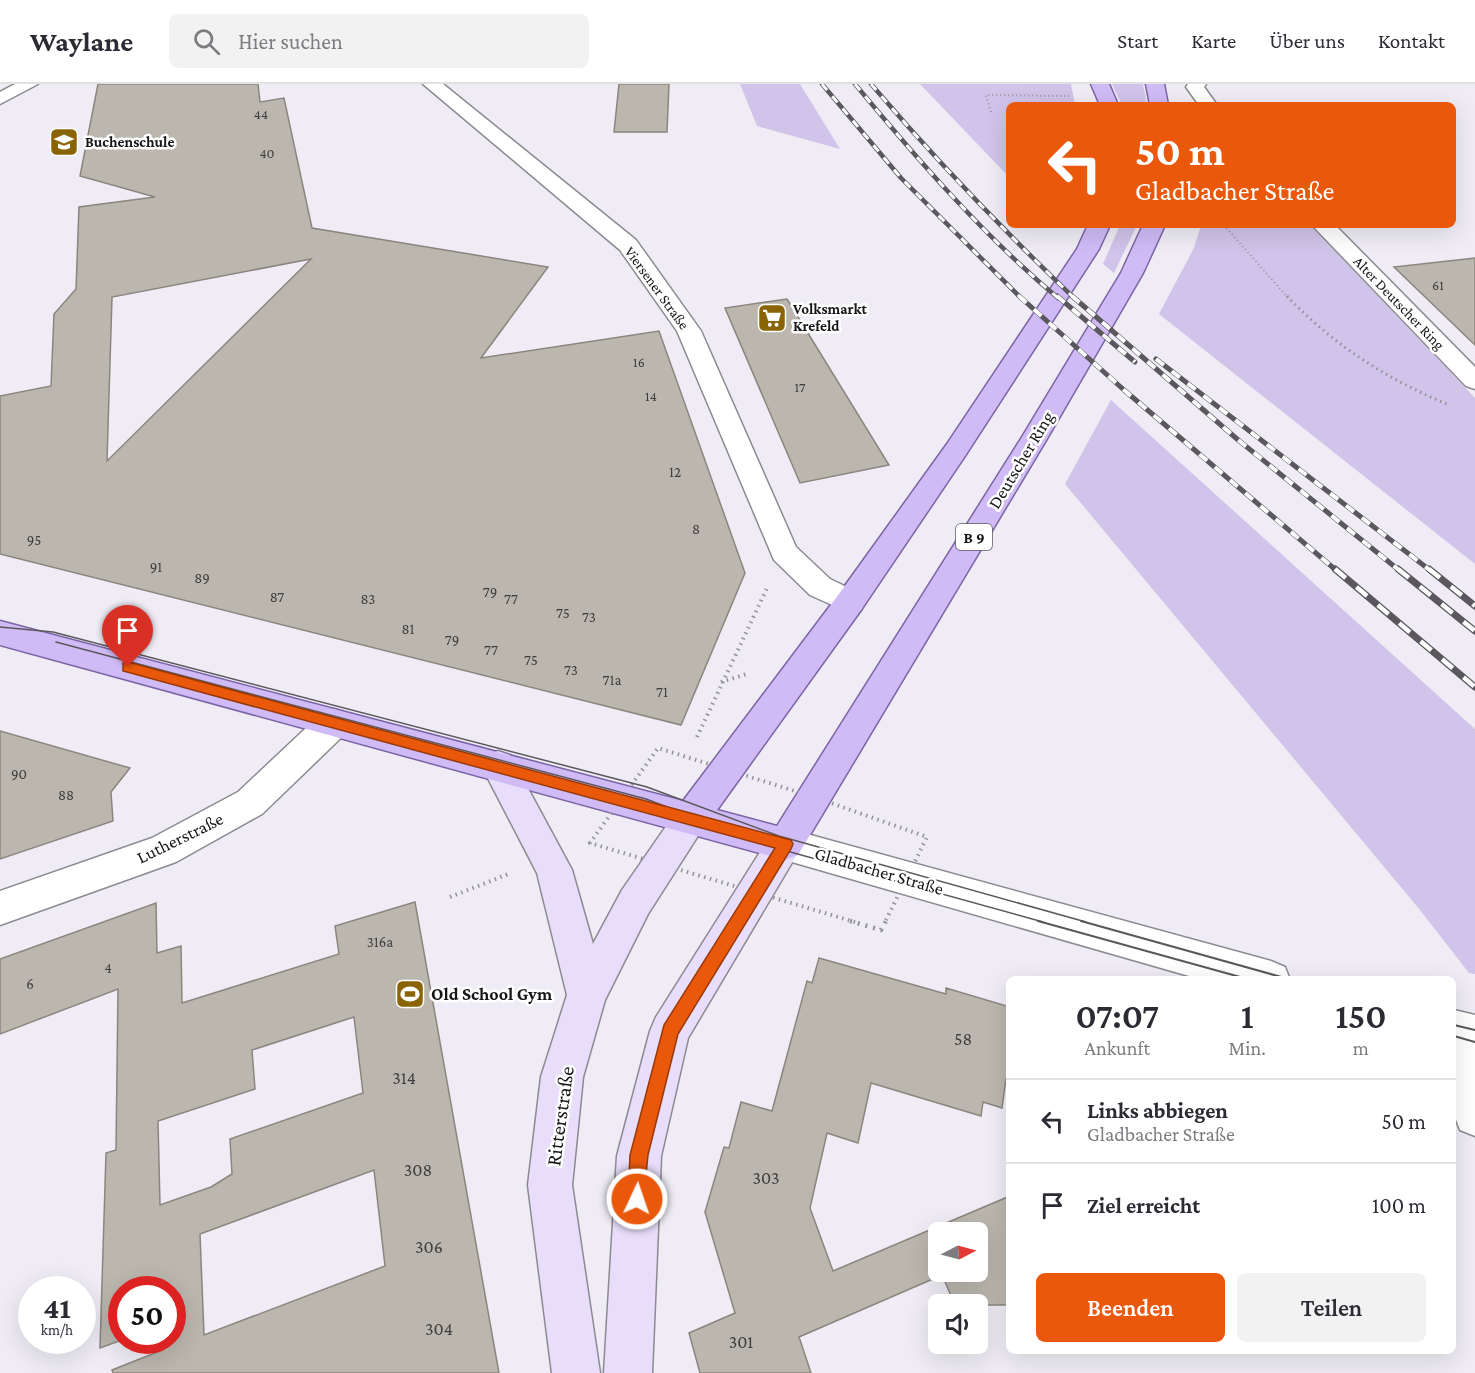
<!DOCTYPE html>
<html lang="de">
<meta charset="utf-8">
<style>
body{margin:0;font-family:"Crimson Pro",serif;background:#f2f2f3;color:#2b2b33;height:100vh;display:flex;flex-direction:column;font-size:22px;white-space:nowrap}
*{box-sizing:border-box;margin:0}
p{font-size:20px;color:#7c7c81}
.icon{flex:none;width:33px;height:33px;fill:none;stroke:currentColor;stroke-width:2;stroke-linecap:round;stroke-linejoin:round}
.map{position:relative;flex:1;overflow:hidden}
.panel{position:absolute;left:1006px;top:892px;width:450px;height:378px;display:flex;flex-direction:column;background:#fff;border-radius:9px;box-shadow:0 6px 24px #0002}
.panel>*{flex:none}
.banner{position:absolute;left:1006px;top:18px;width:450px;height:126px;border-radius:9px;box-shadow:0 6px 24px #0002;background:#ea580c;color:#fff;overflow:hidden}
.needle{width:39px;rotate:84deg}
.buttons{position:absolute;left:928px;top:1138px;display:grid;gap:12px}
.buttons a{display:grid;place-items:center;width:60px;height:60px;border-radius:9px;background:#fff;box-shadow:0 6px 24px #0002;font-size:30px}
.speed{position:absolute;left:18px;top:1192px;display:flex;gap:12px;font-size:30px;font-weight:700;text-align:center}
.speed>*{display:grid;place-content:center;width:78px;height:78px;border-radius:50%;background:#fff;box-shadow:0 6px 24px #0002;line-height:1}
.speed small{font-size:15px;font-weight:400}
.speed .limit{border:9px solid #d22;background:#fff;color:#111}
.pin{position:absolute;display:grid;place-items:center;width:51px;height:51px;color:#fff;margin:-62px -26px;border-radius:50% 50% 50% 0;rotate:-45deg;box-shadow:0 0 6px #0007}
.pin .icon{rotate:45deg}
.me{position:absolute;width:66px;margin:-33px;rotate:3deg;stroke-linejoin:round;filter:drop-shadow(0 0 4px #0008)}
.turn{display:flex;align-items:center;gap:21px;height:126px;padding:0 30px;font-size:27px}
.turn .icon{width:78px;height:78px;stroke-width:2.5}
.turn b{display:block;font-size:42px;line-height:51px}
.eta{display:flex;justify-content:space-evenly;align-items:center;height:102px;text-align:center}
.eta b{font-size:36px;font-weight:600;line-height:42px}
.primary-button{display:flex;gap:12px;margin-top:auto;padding:12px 30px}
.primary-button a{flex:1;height:69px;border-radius:9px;background:#ea580c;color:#fff;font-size:24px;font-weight:600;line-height:69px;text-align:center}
.primary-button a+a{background:#f2f2f3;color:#2b2b33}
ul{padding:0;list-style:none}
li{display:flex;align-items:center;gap:18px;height:84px;padding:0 30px;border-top:2px solid #e1e1e2}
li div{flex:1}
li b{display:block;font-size:22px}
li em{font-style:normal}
header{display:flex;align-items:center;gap:36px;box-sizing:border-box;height:84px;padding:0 30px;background:#fff;border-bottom:2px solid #e1e1e2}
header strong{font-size:28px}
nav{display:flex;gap:33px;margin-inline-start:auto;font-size:21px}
.search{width:420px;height:54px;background:#f2f2f3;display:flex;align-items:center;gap:15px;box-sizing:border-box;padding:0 21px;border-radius:9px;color:#7c7c81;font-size:22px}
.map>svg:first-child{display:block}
</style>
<header>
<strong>Waylane</strong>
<div class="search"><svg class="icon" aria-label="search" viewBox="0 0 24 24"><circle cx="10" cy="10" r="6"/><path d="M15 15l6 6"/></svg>Hier suchen</div>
<nav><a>Start</a><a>Karte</a><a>Über uns</a><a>Kontakt</a></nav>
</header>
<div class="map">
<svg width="1475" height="1289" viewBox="0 0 1475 1289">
<rect width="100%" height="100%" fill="#efecf5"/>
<g fill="#d0c4ea">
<path d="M740,0H800L840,65L757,42Z"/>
<path d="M920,0H1071L1075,21H1010L1009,93Z"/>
<path d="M1112,0H1143L1147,21H1122Z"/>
<path d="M1120,141H1137L1114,189L1103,180Z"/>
<path d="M1201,141H1310L1475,314V480L1159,230L1194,164Z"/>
<path d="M1111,316L1475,645V890L1469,889L1420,826L1065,400Z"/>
</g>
<g fill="#bbb7af" stroke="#8a867f" stroke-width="1.5" fill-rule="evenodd">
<path d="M98,0H258L260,18L284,14L312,144L548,183L481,274L659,247L745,489L681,641L0,470V312L51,302L54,230L76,205L79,123L155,113L80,92ZM311,175L107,377L112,213Z"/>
<path d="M619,0H669L667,48H614Z"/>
<path d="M1475,174V261L1394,183Z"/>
<path d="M787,215L889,381L800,399L725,224Z"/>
<path d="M0,647L130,684L111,708L113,737L0,775Z"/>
<path d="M415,818L499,1289H113L112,1286L160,1267V1257H172V1206H122V1256L100,1264L106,1069L116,1066L118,905L0,950V875L156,819L157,869L181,862L182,919L339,870L335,842ZM354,933L363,1009L230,1055L232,1090L211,1103L160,1121L158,1037L255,1005L252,966ZM374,1086L385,1182L204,1251L200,1150Z"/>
<path d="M819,874L946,910V904L1010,923V996L1006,995L1002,1024L983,1018L981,1032L871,999L858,1059L827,1049L810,1124L833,1187L1010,1112V1221H955L942,1191L799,1253L811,1289H700L689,1249L735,1229L705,1128L724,1063L729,1064L741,1018L772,1027L807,897L812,899ZM939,1149H978V1188H939Z"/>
</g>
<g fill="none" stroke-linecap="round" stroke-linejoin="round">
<g stroke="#8c8a91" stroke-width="3">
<g id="minor">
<path d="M15,0H38L0,20V8Z"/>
<path d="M423,0H443L636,156L701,247L796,463L830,495L861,510L865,518L861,526L850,529L810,511L774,476L677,247L620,166Z"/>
<path d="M1188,0H1206L1204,3L1217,21H1199L1186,3Z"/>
<path d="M1312,141H1335L1475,283V305L1466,302Z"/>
<path d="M334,625L346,629L350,639L346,649L262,730L176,778L0,841V807L152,754L238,708L322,629Z"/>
<path d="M785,744L1271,877L1285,883L1290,896H1203L785,776L772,771L767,760L772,749Z"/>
<path d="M1454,926L1475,931V1052L1460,1046L1454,1030Z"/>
</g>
</g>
<g stroke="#8c8a91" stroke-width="3">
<g id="secondary">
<path d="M498,667L510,671L572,786L593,860L622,806L680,722L692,718L704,722L710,733L648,830L605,916L583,993L572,1101L600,1289H552L528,1101L541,993L567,911L537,789L481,681L486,671Z"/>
<path d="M785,744L798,749L803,760L688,954L661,1072L652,1289H604L617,1072L650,947L656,933L772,749Z"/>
</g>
</g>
<g stroke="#7b64a4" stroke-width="3">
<g id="primary">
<path d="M1091,0H1109L1118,21H1100Z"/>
<path d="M1146,0H1164L1168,21H1150Z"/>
<path d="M1088,141H1110L1099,165L965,372L861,526L717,726L777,742L1022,353L1121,189L1143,141H1165L1143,189L1048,353L798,771L785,776L0,561V537L683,717L839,510L947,360L1077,165Z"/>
</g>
</g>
<g stroke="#949299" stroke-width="2" stroke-dasharray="1 3" stroke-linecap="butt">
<path d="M991,28L986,11L1069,12"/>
<path d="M1224,141L1288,214"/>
</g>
<path stroke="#949299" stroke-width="3" stroke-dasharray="1.5 4" stroke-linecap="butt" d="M1287,212C1333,261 1387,295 1449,321"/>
<g stroke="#949299" stroke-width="4" stroke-dasharray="1.5 4.5" stroke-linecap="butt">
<path d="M721,598L747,590"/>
<path d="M697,653L768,502"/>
<path d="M450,813L511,789"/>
<path d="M855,838L590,759L658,664L814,713L927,753L885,838"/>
</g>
<path stroke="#949299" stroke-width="4.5" stroke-dasharray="2 6" stroke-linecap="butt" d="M850,837L881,846L886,837"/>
<use href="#minor" fill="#fff" fill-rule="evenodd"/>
<use href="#secondary" fill="#e8ddfa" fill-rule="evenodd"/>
<use href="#primary" fill="#d0bbf6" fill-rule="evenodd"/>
<g stroke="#5a585d" stroke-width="1.5">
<path d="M0,543L53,548L647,703L779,752L1086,838"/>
<path d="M56,558L646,715L776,764L1043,838"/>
</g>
<g stroke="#5a585d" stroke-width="2">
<path d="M1038,837L1251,896"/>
<path d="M1081,837L1292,896"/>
<path d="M1454,941L1475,946"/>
<path d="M1454,952L1475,958"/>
</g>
<g stroke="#5a585d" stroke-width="4.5">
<g id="rail-far2">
<path d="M822,0L901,94L1021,214"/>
<path d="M855,0C918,76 982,150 1058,214"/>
<path d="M871,0C935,75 1002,145 1074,214"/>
</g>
</g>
<g stroke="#5a585d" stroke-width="5">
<g id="rail-far1">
<path d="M1019,212L1124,306L1337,487"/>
<path d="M1057,212L1135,278"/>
<path d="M1072,212L1237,355L1400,487"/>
<path d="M1156,275L1431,487"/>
</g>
</g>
<g stroke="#5a585d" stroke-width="7">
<g id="rail">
<path d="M1335,485L1475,603"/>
<path d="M1398,485L1475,547"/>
<path d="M1429,485L1475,522"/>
</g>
</g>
<use href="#rail-far2" stroke="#fff" stroke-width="3" stroke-dasharray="8" stroke-linecap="butt"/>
<use href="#rail-far1" stroke="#fff" stroke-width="4" stroke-dasharray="10" stroke-linecap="butt"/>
<use href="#rail" stroke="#fff" stroke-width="4.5" stroke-dasharray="14" stroke-linecap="butt"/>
</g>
<path fill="#ea580c" stroke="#983908" stroke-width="1.5" d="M128,578L791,756L793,760L791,765L678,950L648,1071L643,1121L637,1124L630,1121L628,1115L630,1071L664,941L775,764L123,587V579Z"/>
<defs>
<g id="school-square" transform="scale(1.5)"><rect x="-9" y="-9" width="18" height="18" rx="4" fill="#8a6402" stroke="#fff"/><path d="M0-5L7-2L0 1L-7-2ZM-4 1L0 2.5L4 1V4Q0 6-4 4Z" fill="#fff"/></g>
<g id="supermarket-square" transform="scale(1.5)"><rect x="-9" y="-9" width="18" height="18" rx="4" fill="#8a6402" stroke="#fff"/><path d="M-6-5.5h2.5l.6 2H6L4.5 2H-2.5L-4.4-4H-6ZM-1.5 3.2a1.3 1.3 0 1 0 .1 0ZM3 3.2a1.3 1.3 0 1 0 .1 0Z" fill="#fff"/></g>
<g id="stadium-square" transform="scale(1.5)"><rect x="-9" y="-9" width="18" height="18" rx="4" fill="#8a6402" stroke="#fff"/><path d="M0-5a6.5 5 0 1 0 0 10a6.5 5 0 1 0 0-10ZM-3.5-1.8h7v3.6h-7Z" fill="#fff"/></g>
</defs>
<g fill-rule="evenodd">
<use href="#school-square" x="64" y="58"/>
<use href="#supermarket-square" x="772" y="234"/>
<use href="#stadium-square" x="410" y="910"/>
</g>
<g text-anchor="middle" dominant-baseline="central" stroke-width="5" stroke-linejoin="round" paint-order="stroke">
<g font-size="14" fill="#3f3e3e">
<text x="261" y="30">44</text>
<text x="267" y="69">40</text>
<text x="1438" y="201">61</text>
<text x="639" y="278">16</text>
<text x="800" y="303">17</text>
<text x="651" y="312">14</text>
</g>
<g font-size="15" font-weight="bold" fill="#161518" stroke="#fff" text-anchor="start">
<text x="85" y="58">Buchenschule</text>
<text x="793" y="225">Volksmarkt<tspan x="793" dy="17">Krefeld</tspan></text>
</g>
<g font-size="15" fill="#161518" stroke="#fff">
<text transform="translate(657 204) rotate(54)">Viersener Straße</text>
<text transform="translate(1399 219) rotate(46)">Alter Deutscher Ring</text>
</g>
<g font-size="15" fill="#3f3e3e">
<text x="675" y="388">12</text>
<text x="696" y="445">8</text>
<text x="34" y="456">95</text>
<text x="156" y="483">91</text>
<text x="202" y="494">89</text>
<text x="490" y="508">79</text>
<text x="277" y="513">87</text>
<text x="368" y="515">83</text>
<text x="511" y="515">77</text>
<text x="563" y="529">75</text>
<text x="589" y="533">73</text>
<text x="408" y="545">81</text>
<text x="452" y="556">79</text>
<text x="491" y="566">77</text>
<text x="531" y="576">75</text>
<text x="571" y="586">73</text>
<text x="612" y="596">71a</text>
<text x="662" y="608">71</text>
<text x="19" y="690">90</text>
<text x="66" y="711">88</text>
<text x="380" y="858">316a</text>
<text x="108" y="884">4</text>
<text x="30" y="900">6</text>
</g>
<rect fill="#fff" stroke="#5c5b5d" stroke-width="1.5" x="956" y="440" width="36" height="26" rx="4.5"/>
<g font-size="16" font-weight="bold" fill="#161518">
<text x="974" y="453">B 9</text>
</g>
<g font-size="18" fill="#161518" stroke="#fff">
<text transform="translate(1021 376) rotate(-59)">Deutscher Ring</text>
<text transform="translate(180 754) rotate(-26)">Lutherstraße</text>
<text transform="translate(879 787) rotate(16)">Gladbacher Straße</text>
</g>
<g font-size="18" font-weight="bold" fill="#161518" stroke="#fff" text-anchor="start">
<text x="431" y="910">Old School Gym</text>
</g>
<g font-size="18" fill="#3f3e3e">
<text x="963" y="955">58</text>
<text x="404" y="994">314</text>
<text x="418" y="1086">308</text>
<text x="766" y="1094">303</text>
<text x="429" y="1163">306</text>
<text x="439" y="1245">304</text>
<text x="741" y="1258">301</text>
</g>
<g font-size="21" fill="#161518" stroke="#fff">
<text transform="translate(560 1032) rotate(-82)">Ritterstraße</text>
</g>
</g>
</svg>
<div class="buttons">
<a><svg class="needle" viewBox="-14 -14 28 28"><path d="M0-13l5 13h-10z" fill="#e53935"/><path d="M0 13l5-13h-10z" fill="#7c7c81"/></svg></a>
<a><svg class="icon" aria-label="sound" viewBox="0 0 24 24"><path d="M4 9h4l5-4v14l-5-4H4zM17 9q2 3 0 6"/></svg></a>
</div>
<div class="speed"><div>41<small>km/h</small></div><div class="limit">50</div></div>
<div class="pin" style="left:128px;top:583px;background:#d93025"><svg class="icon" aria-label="arrive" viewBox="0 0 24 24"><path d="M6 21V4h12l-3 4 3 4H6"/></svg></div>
<svg class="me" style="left:637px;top:1115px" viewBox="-20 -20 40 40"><circle r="17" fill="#ea580c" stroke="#fff" stroke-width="3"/><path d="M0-11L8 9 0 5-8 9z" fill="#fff"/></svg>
<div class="banner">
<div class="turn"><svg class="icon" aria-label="left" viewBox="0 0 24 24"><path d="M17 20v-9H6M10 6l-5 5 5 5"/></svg><div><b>50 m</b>Gladbacher Straße</div></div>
</div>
<section class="panel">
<div class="eta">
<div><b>07:07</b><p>Ankunft</p></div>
<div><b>1</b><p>Min.</p></div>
<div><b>150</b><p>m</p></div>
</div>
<ul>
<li><svg class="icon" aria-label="left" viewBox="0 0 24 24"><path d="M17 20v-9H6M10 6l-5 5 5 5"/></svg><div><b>Links abbiegen</b><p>Gladbacher Straße</p></div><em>50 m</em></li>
<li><svg class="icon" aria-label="arrive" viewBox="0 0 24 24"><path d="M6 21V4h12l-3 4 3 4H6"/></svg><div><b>Ziel erreicht</b></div><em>100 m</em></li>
</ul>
<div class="primary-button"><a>Beenden</a><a>Teilen</a></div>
</section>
</div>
